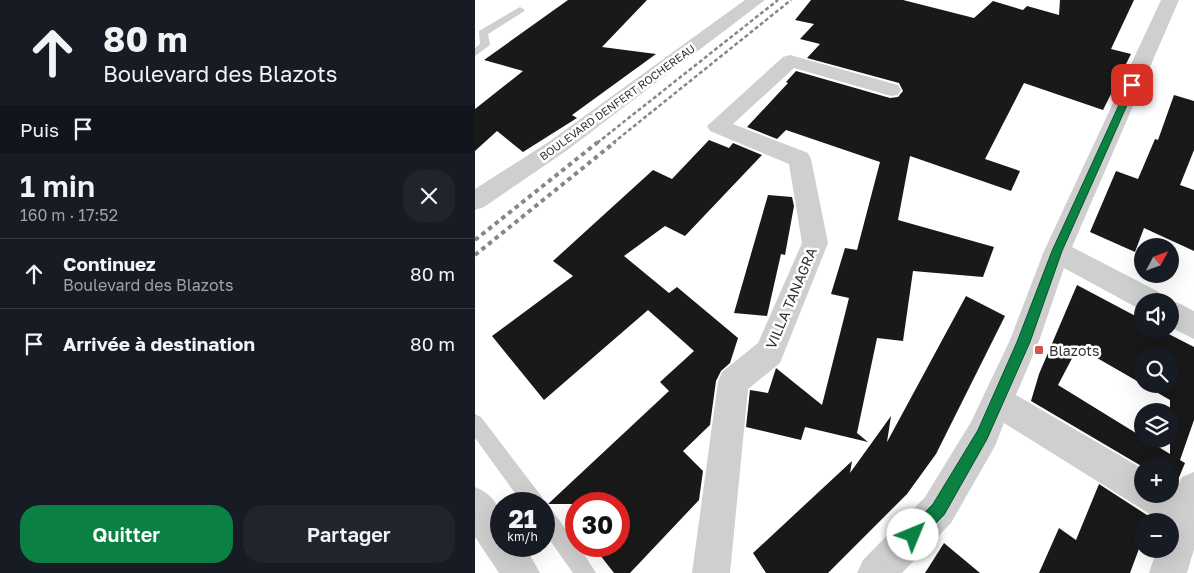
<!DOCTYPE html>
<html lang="fr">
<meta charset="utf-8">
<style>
body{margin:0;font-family:"Golos Text",sans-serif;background:#20242c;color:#f1f3f6;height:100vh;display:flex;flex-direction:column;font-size:19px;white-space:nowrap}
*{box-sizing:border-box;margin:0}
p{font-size:16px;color:#9ea1a6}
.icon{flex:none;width:28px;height:28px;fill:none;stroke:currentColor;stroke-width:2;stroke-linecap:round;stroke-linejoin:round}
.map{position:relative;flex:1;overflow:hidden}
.panel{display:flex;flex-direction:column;background:#171b24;width:475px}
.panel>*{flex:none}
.top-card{background:#171b24;color:#f1f3f6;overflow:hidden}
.needle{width:32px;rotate:49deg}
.tools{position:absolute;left:659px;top:238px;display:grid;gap:10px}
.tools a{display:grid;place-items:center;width:45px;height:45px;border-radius:50%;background:#171b24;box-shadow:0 5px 20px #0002;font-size:25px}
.speed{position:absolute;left:15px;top:492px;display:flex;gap:10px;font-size:25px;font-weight:700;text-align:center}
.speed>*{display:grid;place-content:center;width:65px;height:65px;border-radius:50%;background:#171b24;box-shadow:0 5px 20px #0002;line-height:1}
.speed small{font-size:12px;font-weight:400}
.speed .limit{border:8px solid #d22;background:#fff;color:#111}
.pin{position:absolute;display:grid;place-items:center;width:42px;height:42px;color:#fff;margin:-21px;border-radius:10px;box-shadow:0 2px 8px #0006}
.me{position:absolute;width:55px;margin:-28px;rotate:45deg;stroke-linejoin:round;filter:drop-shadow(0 0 4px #0008)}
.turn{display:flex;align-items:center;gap:18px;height:105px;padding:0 20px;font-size:22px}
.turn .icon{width:65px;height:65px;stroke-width:2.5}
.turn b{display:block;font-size:35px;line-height:42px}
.then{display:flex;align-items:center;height:48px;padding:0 20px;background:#0003;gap:10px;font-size:19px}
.round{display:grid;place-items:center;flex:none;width:52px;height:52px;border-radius:20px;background:#20242c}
.head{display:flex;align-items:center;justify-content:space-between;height:85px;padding:0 20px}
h1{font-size:30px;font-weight:600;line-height:38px}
.action{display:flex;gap:10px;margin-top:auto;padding:10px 20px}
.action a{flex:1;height:58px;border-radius:20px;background:#0b8043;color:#fff;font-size:20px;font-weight:600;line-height:58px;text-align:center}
.action a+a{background:#20242c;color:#f1f3f6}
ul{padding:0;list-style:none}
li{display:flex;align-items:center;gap:15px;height:70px;padding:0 20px;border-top:1px solid #363941}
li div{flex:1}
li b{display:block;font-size:19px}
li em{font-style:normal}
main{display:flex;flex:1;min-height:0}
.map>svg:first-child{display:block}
</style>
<main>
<section class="panel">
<div class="top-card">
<div class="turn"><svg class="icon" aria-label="ahead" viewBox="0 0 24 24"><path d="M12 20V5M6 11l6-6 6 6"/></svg><div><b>80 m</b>Boulevard des Blazots</div></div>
<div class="then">Puis<svg class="icon" aria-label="arrive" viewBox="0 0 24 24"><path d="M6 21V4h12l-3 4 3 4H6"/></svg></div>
</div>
<div class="head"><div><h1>1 min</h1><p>160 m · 17:52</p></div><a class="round"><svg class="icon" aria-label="close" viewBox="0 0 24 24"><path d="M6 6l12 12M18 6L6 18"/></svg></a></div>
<ul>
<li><svg class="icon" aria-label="ahead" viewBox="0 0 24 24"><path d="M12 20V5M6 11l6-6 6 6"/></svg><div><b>Continuez</b><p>Boulevard des Blazots</p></div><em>80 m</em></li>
<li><svg class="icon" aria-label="arrive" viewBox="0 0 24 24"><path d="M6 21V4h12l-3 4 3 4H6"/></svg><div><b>Arrivée à destination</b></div><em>80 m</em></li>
</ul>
<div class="action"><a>Quitter</a><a>Partager</a></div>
</section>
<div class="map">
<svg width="719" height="573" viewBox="0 0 719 573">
<rect width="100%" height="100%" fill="#fff"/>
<g fill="#191919" fill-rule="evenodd">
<path d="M93,0H172L127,47L181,54L97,115L102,118L48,152L22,131L0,151V109L48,71L9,60Z"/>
<path d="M336,0H428L499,18L518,1L548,10L552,6L584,15L585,0H659L636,49L656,54L628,110L549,83L510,159L545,171L536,191L435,156L423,220L519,247L508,277L438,271L428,341L402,338L382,433L393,442L330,427L326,440L271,427L275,390L293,393L301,368L347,405L374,298L356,294L370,248L382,250L405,162L311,130L302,139L272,127L313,83L311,82L321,71L415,98L423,97L428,91L424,83L332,58L345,44L325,39L339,24L320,20Z"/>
<path d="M699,95L719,101V150L705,185L719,190V251L669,228L660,252L615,232L641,171L663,179L680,139L683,140Z"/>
<path d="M234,140L254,148L258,143L287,155L210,236L190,226L149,256L194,293L202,287L263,338L255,363L246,371L241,381L235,425L208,451L228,471L224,500L155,573H139L118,546H144V504H73L194,391L185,382L219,351L173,310L69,400L17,336L98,276L78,261L178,170L197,179Z"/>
<path d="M293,195L317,197L319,206L310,255L306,254L292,316L259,313Z"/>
<path d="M602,285L668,320V329H684L719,347V420L705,460L710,463L700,487L695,484V466L668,467L556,401L564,374ZM603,347L695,400V454L583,385ZM668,356H695V384H668Z"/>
<path d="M491,296L530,316L461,454L432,494L353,573H291L278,553L377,461L375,473L416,416L412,442Z"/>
<path d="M624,484L675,517L674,521H668V538L655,573H564L584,528L601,540Z"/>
<path d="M469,543L505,573H450Z"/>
</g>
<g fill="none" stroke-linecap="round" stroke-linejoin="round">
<g fill="#cfcfcf" fill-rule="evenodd">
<path d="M45,7L50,10L48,12L13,34L15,45L0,56V48L5,44L4,31Z"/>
<path d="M0,414L6,417L67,497L70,504L69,506V504H48L0,438Z"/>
<path d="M69,506L76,509L101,543V546H104L121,573H98L69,532Z"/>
</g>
<g fill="#cfcfcf" fill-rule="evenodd">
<path d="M270,0H290L91,151L9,207L0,210V189L75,141Z"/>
<path d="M686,0H704L597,247L684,292L688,301H668V311L589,268L564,341L541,395L668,469V494H695V486L701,490L707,477L719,472V549L712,573H674L682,549H695V521H686L529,423L520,446L476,523L427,573H382L388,560L450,497L496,422L535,340L569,251Z"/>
<path d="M315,55L423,85L426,90L423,95L416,96L319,68L258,124L333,153L336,159L353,243L305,363L273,389L255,573H217L243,382L247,372L283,343L327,243L314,164L235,131L232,126L308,57Z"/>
<path d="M693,301C702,301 711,307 719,311V339L695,327V301Z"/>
<path d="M0,487C29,499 26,519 26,546H50L65,573H24L0,537Z"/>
</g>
<g stroke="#878787" stroke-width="2.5" stroke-dasharray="4 2.5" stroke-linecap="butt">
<path d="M122,143L303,0"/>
<path d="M138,143L316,0"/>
</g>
<g stroke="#878787" stroke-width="4" stroke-dasharray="4.5 4" stroke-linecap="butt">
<path d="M0,240L123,142"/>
<path d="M0,255L140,142"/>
</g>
</g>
<path fill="#0b8043" stroke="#07532c" d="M654,83L661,85L587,251L555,342L512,439L469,515L444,540L438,543L433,540L431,535L433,530L458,504L503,430L542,342L577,251Z"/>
<rect fill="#d55649" stroke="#fff" stroke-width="2" x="559" y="345" width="10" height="10" rx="2.5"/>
<g text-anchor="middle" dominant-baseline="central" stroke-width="5" stroke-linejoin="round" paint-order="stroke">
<g font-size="11" fill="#323232" stroke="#fff">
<text transform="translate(142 102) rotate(-36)">BOULEVARD DENFERT ROCHEREAU</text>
</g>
<g font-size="14" fill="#323232" stroke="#fff">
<text transform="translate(316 298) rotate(-67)">VILLA TANAGRA</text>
</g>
<g font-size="14" fill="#323232" stroke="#fff" text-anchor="start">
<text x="574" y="350">Blazots</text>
</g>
</g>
</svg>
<div class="tools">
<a><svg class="needle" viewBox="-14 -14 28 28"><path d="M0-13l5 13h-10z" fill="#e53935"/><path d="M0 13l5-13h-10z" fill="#9ea1a6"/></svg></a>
<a><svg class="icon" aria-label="sound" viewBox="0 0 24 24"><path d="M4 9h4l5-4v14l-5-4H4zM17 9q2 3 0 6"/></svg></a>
<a><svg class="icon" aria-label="search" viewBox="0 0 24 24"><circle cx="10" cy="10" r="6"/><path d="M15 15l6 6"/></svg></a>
<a><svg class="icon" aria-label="layers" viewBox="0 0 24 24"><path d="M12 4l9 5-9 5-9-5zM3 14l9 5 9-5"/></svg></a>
<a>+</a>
<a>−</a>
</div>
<div class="speed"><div>21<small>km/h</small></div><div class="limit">30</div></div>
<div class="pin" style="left:657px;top:85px;background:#d93025"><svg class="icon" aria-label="arrive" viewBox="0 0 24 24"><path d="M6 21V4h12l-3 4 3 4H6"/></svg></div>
<svg class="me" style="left:438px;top:535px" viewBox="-20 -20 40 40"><circle r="19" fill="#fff"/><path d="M0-13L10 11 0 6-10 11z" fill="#0b8043"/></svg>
</div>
</main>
